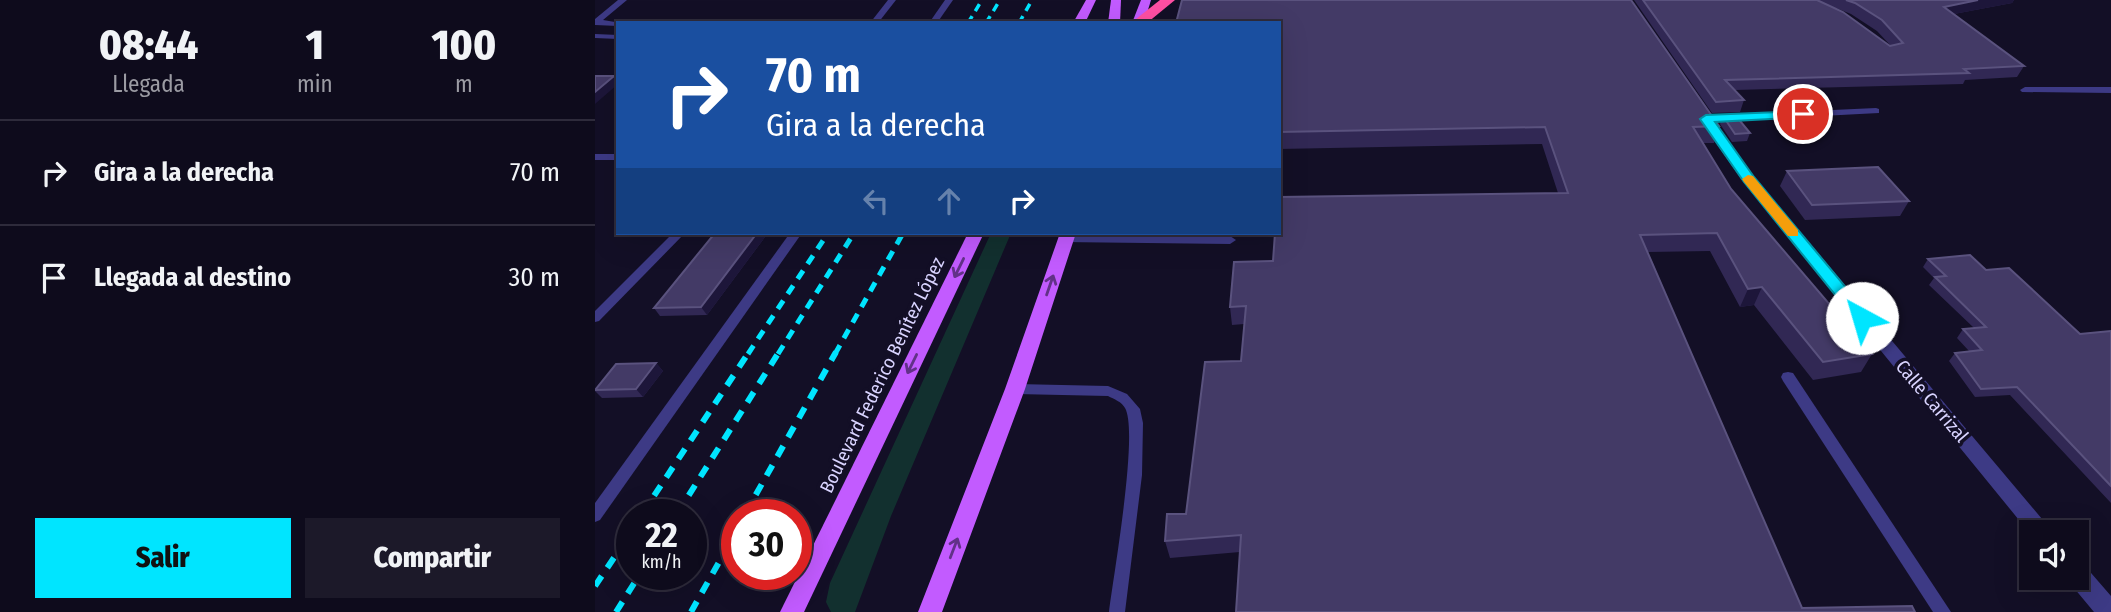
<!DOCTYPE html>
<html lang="es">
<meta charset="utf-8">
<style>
body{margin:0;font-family:"Fira Sans Condensed",sans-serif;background:#1c1929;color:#f1f3f6;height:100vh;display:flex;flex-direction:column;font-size:26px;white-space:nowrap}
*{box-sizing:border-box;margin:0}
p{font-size:23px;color:#9b9ba3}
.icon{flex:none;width:38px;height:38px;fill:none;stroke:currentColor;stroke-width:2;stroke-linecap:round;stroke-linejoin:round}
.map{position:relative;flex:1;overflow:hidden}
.sheet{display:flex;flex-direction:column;background:#0e0b1c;width:595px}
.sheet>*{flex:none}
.hud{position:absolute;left:21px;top:21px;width:665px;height:214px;border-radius:0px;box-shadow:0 7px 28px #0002,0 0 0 2px #2e2b3b;background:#1a4fa0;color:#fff;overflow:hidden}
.fabs{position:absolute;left:1424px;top:520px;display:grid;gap:14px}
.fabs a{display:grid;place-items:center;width:70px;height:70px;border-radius:0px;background:#0e0b1c;box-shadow:0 7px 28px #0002,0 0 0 2px #2e2b3b;font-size:35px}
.speed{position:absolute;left:21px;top:499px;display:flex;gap:14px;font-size:35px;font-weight:700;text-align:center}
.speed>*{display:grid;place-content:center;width:91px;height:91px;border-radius:50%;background:#0e0b1c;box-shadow:0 7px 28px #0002,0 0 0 2px #2e2b3b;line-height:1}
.speed small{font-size:18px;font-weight:400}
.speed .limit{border:10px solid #d22;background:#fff;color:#111}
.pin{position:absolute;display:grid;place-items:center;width:60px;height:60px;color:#fff;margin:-30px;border:4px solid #fff;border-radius:50%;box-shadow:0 2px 7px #0007}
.me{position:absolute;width:77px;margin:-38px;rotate:321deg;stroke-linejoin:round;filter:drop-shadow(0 0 5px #0008)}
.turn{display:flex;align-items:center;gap:24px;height:147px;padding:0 35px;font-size:32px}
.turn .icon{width:91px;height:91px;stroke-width:2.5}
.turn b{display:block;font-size:49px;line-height:60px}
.lanes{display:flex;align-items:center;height:66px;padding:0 35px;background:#0003;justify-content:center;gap:35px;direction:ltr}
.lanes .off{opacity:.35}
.eta{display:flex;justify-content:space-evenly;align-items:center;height:119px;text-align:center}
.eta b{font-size:42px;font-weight:800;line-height:49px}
.action{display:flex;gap:14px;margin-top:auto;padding:14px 35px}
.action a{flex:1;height:80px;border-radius:0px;background:#00e5ff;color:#111;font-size:28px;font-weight:800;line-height:80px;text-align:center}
.action a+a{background:#1c1929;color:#f1f3f6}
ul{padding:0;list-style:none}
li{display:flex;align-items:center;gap:21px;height:105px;padding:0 35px;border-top:2px solid #2e2b3b}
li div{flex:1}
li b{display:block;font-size:26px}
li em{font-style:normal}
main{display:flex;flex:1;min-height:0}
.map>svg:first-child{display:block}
</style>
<main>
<section class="sheet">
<div class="eta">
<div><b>08:44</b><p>Llegada</p></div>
<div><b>1</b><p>min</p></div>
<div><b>100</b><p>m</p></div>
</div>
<ul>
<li><svg class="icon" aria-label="right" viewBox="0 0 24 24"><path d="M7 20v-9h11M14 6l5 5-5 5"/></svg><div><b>Gira a la derecha</b></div><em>70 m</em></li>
<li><svg class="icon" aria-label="arrive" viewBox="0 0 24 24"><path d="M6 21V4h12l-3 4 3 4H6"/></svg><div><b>Llegada al destino</b></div><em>30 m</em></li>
</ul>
<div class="action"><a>Salir</a><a>Compartir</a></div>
</section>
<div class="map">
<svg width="1516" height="612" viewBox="0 0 1516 612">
<rect width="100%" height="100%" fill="#130f26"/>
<path fill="#12302f" d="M396,233H416L296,516L260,612H236L231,602L235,583Z"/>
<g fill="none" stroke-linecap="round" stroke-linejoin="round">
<g fill="#3d3a85" fill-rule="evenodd">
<path d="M23,0H32L8,20L26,23H23V26L0,25V19Z"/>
<path d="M293,0H301L283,23H275Z"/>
<path d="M350,0H358L342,23H334Z"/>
<path d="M0,34L23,35V39L0,38Z"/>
<path d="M1430,87H1516V93L1427,92L1425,90Z"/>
<path d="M1281,108L1284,109V113L1111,122L1106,119L1111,116Z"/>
<rect x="0" y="154" width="23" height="6"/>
<path d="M78,233H90L4,321L0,322V311Z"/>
<path d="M195,233H207L5,520L0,522V503Z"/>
<path d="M471,235L635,236L641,240L635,244L467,242L465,239Z"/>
<path d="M1193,372L1198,373L1356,612H1338L1188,381L1186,377L1188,373Z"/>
<path d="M420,384L513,386L532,394L545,409L548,423L547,475L530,612H514C518,578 544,432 530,408C527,402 519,399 513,396L420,394L415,393L413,389L415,385Z"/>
</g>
<g fill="#3d3a85" fill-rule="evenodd">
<path d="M1109,112L1114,113L1159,177L1458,532H1437V536L1149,183L1102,116Z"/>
<path d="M1482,563L1490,566L1516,596V612H1499L1474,582L1472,578H1482Z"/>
</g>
<g fill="#c25bff" fill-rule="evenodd">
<path d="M491,0H501L490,23H478Z"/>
<path d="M516,0H526L525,23H513Z"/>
<path d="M546,0H556L549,23H537Z"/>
<path d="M373,233H389L209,612H185Z"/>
<path d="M465,233H481L430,389L347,612H323L410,389Z"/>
</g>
<path fill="#ff4fa3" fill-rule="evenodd" d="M565,0H580L552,23H536Z"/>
<g stroke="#00e5ff" stroke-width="3.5" stroke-dasharray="8 6" stroke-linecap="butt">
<path d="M373,23L387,0"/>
<path d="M391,23L405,0"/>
<path d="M424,23L437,0"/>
</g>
<g stroke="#00e5ff" stroke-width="5" stroke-dasharray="10 8" stroke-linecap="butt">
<path d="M153,354L233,233"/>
<path d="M183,354L259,233"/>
<path d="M240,354L308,233"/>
</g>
<g stroke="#00e5ff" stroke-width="6" stroke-dasharray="12 10" stroke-linecap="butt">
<path d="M47,514L154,352"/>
<path d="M82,514L184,352"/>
<path d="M150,514L241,352"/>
<path d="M0,586L37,531"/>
<path d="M21,612L45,574"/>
<path d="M96,612L142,530"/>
</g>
</g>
<g fill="#312854" fill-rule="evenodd">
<path d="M1039,0H1419L1417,3L1359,14L1429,66L1422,77L1370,80L1368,84L1140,90L1149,100L1145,112L1117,113ZM1241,8L1256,14L1282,31L1296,46H1295Z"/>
<path d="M684,23L1124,126L1119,143H1108L1136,189L1277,354L1266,372L1218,380L1159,305L1145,307L1115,251L1053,252L1207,608L1320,612H641L645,552L575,558L570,541L591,514L646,361L649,324L637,325L635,307L678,261L963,193L947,144L684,149Z"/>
<path d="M1128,116L1155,133L1152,141L1137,142L1125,124Z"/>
<path d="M1192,171L1314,201L1305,216L1210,220L1185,186Z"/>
<path d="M120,233H173L112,315L65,316L59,308Z"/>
<path d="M1333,259L1391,270L1485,334L1516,331V503L1415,395L1380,397L1354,361L1360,353L1374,351L1362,338L1368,329L1379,328L1334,285L1339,278L1328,267Z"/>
<path d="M61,363L68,371L48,397L7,398L0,391V390Z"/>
</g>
<g fill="#1d163a">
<path d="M1383,0H1419L1417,3L1343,17L1349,7Z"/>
<path d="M19,76L23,81V84L0,104V92Z"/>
<path d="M162,233H173L112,315L106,307Z"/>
<path d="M1167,287L1159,305L1145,307L1153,289Z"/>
<path d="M61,363L68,371L48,397L41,389Z"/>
</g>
<g fill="#433a66" stroke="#5a527e" stroke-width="2">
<path d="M587,0H1036L1124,126L1098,127L1136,189L1277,354L1228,362L1167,287L1153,289L1122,233L1045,235L1207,608L1317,606L1320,612H641L646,535L570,541L572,514H591L610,362L646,361L651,306L635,307L639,262L678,261L680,233H684V197L973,193L950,127L684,132V23H581Z"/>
<path d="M1048,0H1222L1248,12L1295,46L1308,43L1287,20L1260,3L1251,0H1383L1349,7L1429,66L1369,69L1374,73L1130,80L1149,100L1121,102Z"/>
<path d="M0,76H19L0,92Z"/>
<path d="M1128,116H1141L1155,133L1140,134Z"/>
<path d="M1283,167L1314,201L1217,205L1192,171Z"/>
<path d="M120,233H162L106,307L59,308Z"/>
<path d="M1375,255L1391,270L1414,268L1485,334L1516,331V486L1422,387L1386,389L1360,353L1387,350L1368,329L1391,327L1340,277L1351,276L1333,259Z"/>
<path d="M61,363L41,389L0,390L21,364Z"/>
</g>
<defs><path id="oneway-shaft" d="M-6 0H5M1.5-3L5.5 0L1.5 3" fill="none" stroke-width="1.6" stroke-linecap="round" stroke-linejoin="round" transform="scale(1.75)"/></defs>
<g stroke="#623188">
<use href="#oneway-shaft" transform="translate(364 268) rotate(116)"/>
<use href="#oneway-shaft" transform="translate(455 285) rotate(-71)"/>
<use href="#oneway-shaft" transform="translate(317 364) rotate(116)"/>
<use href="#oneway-shaft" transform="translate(359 548) rotate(-69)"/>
</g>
<path fill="#00e5ff" stroke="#0095a6" stroke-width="2" d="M1208,111L1214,114L1212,117L1120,122L1159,177L1273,314V322H1262L1149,182L1105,119L1111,115Z"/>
<path fill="#f59e0b" d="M1153,175L1158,176L1203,230V236H1193L1149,182L1147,179Z"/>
<g text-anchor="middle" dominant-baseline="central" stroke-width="7" stroke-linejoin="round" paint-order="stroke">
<g font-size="19" fill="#d9d4ff" stroke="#130f26">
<text transform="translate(287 375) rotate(-64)">Boulevard Federico Benítez López</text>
<text transform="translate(1337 401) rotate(50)">Calle Carrizal</text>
</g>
</g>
</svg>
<div class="fabs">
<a><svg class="icon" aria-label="sound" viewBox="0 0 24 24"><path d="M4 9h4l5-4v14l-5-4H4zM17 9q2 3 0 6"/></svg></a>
</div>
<div class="speed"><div>22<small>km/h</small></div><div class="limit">30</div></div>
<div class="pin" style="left:1208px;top:114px;background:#d93025"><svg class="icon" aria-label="arrive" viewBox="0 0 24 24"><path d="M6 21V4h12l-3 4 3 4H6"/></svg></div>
<svg class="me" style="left:1267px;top:318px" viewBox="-20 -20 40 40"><circle r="19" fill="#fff"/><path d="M0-13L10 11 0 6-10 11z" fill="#00e5ff"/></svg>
<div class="hud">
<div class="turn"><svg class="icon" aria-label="right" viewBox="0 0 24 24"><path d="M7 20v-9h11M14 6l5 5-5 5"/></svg><div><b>70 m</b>Gira a la derecha</div></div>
<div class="lanes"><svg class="icon off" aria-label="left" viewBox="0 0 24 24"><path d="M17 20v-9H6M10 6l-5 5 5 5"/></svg><svg class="icon off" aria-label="ahead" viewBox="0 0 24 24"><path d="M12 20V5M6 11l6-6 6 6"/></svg><svg class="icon" aria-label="right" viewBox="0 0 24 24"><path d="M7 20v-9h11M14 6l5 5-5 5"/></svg></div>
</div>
</div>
</main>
